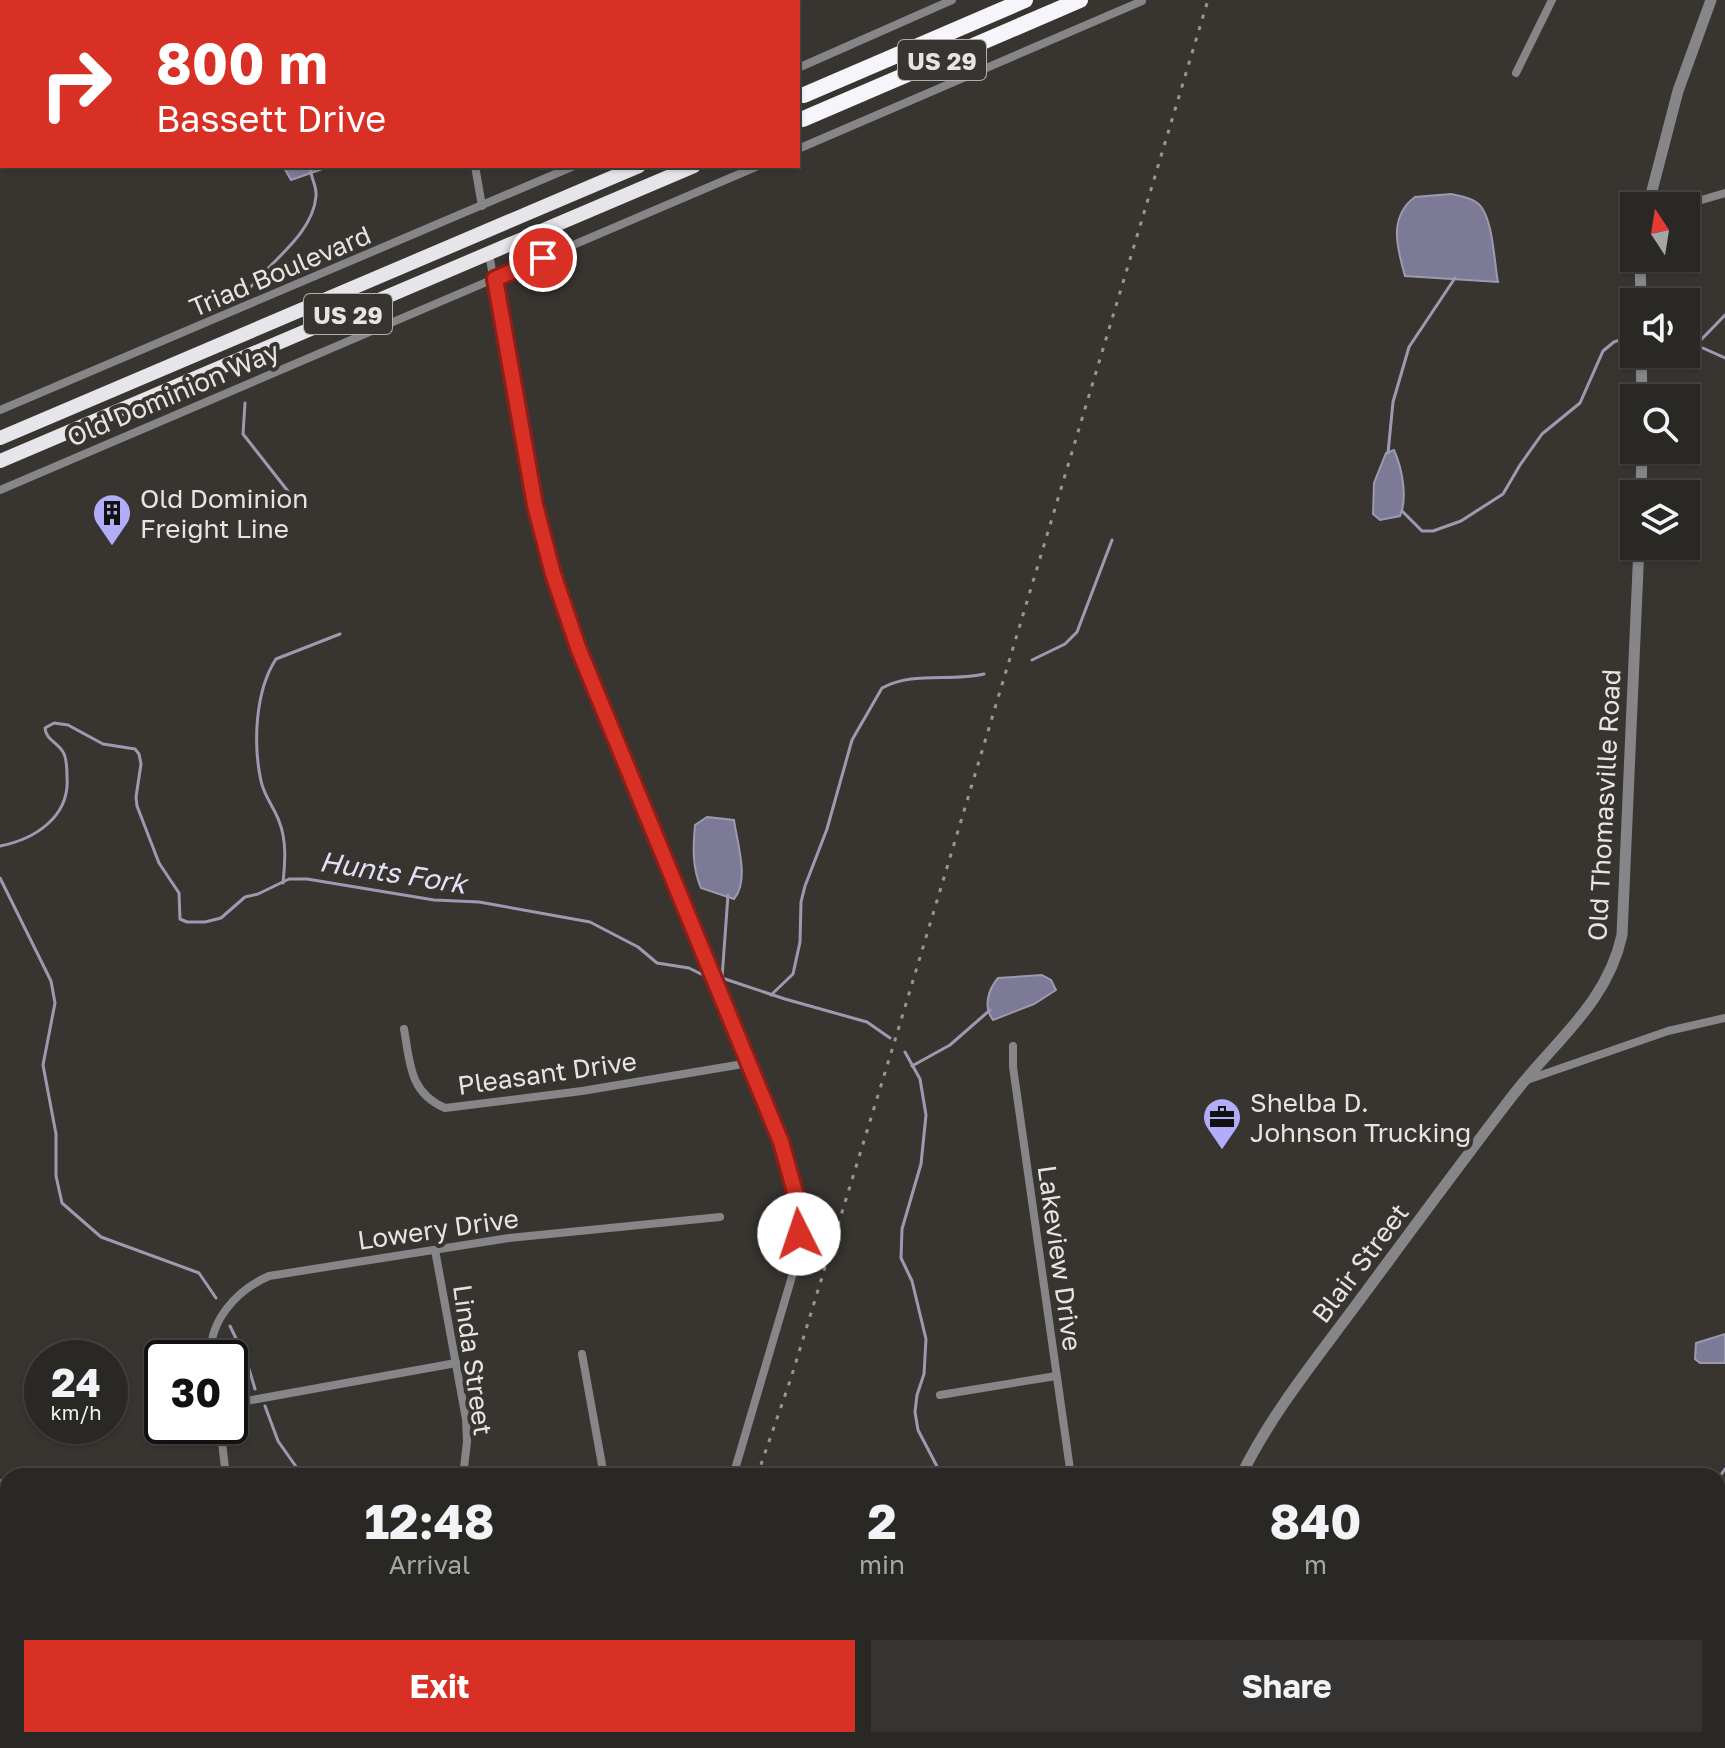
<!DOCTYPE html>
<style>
body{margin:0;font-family:"Golos Text",sans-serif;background:#363432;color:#f1f3f6;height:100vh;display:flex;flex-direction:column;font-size:30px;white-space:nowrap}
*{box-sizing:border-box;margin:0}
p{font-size:26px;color:#a5a6a7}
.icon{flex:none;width:44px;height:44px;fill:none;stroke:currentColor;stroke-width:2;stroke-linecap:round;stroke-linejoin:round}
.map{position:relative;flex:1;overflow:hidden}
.details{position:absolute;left:0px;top:1468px;width:1726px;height:280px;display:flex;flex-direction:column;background:#2a2825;border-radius:24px 24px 0 0;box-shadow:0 2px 6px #0004,0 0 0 2px #464442}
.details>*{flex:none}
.banner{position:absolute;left:0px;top:0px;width:800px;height:168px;box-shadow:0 2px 6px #0004,0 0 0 2px #464442;background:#d93025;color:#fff;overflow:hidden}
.needle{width:52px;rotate:348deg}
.tools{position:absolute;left:1620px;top:192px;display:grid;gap:16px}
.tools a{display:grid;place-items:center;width:80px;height:80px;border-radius:0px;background:#2a2825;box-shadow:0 2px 6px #0004,0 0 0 2px #464442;font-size:40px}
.speed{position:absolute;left:24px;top:1340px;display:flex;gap:16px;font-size:40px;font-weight:700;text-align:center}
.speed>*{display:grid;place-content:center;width:104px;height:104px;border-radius:50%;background:#2a2825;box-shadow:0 2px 6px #0004,0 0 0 2px #464442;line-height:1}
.speed small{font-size:20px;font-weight:400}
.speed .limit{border:4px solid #111;border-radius:12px;background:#fff;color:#111}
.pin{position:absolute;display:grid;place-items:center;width:68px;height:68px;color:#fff;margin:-34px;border:4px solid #fff;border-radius:50%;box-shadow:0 2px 8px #0007}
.me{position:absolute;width:88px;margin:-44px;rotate:356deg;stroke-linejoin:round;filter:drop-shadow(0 0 6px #0008)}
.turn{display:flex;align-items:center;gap:28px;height:168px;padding:0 24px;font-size:36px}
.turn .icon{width:104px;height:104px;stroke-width:2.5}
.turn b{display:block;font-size:56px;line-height:68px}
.eta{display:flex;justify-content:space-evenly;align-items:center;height:136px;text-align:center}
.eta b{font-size:48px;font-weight:700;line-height:56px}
.action{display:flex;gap:16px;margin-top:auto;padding:16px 24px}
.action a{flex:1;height:92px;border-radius:0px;background:#d93025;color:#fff;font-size:32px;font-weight:700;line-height:92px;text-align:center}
.action a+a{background:#363432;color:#f1f3f6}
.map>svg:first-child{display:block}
</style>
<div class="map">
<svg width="1725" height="1748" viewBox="0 0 1725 1748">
<rect width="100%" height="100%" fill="#383531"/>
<g fill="#7c7a97" stroke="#9c9aae" stroke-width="2">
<path d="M283,166H331L291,180Z"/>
<path d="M1451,194C1459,196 1469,197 1476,202C1493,212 1494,262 1498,282L1405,276C1397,248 1388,217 1415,197Z"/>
<path d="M1394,450C1402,468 1408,498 1400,516L1380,520L1373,514L1374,483L1386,453Z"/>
<path d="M707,817L734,820C737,843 750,880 734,899L701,888C692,867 693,847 695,825Z"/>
<path d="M1042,975L1051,980L1056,990L1034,1004L993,1020C983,1007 988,990 998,978Z"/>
<path d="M1725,1334V1363H1700L1695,1359L1696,1343Z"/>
</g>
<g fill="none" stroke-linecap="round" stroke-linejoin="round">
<g stroke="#9c9aae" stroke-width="3">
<path d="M243,297C263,266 313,237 316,196C317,185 310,177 310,166"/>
<path d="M1686,344L1696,345L1725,358"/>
<path d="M1696,345L1725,315"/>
<path d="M245,403L243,434L298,504"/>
<path d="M1388,453L1393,402L1409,347L1455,278"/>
<path d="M1402,511L1422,531H1433L1461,521L1503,494L1520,465L1542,434L1580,403L1603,351L1614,342L1631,336"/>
<path d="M1032,660L1065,644L1077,632L1112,540"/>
<path d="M0,846C36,839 70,816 67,777C67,769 67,758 63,752C57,742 46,740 45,728L54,723L68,725L103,744L135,749L139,754L141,764L136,797L137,806L159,863L179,893L180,919L187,922H205L221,918L245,897L258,894L289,879H307L434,900L479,902L590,922L638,947L657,963L689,968L701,974"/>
<path d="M0,878L51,981L55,1003L43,1065L56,1134V1176L62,1203L101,1237L199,1273L216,1298"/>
<path d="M283,883C285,863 287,841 279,821C274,807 264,796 261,781C253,744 255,691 276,659L340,634"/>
<path d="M728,895L722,978L785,999L867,1022L890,1038"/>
<path d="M771,995L793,974L800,942L801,902L805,886L827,829L852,740L882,688C913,671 950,682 984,674"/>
<path d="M905,1052L920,1079L926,1115L921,1164L902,1229L901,1258L912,1281L926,1339L924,1374L917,1395L915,1412L918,1430L942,1476"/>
<path d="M912,1066L950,1045L990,1010"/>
<path d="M230,1326L246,1359L255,1389"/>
<path d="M265,1406L278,1441L297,1468L298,1476"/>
<path d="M1718,1479L1725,1469"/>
<path d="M1045,1740L1047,1748"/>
<path d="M1476,1740L1480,1748"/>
</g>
<g stroke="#868688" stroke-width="8">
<path d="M447,0V2"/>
<path d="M798,68L952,0"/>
<path d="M1516,73L1552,0"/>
<path d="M798,149L1142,1"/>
<path d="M475,166L482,206"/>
<path d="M1681,206L1725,193"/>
<path d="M489,254L535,505L553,574L592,681L699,948L772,1119L789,1165L796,1196L799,1234L793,1273L733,1476"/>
<path d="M0,410L574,166"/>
<path d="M0,490L758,166"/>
<path d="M404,1029C410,1062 409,1093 445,1108L582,1091L749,1063"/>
<path d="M1013,1046V1067L1071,1476"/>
<path d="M1524,1081L1668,1031L1725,1018"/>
<path d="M435,1250L466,1419L467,1442L463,1476"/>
<path d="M582,1354L604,1476"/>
<path d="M211,1358C208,1321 237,1290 269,1276L509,1238L720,1217"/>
<path d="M940,1395L1056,1376"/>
<path d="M230,1404L456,1363"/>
<path d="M220,1426L226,1476"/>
<path d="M0,1483L8,1486"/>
<path d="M0,1496L8,1493"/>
<path d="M0,1738L8,1736"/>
<path d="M365,1740L367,1748"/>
<path d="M924,1740V1748"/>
<path d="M1208,1740L1220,1748"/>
<path d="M301,1744L303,1740"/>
<path d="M497,1748L500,1740"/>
<path d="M632,1748L635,1740"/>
<path d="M773,1748L776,1740"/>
</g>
<g stroke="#868688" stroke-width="11">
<path d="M781,0L782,2"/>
<path d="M51,2L58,0"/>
<path d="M0,15H2"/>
<path d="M1648,206L1678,91L1711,0"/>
<path d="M1640,258L1641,302"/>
<path d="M1641,354L1642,398"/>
<path d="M1641,494L1642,450"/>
<path d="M1241,1476C1270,1416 1313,1363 1353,1309C1405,1239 1457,1168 1510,1099C1551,1044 1607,1005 1622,935L1639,546"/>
<path d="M1124,1748L1129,1740"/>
</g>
<g stroke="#e5e5ea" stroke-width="14">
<path d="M0,438L639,166"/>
<path d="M0,461L694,166"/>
</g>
<g stroke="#f5f5fb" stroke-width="16">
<path d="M804,95L1025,0"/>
<path d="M803,119L1080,0"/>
</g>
<g stroke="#999794" stroke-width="3" stroke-dasharray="4 8" stroke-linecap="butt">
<path d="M757,1476L791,1378L899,1027L1208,0"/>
<path d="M663,1748L667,1740"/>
</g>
</g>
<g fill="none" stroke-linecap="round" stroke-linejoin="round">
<g stroke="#8d1f18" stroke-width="20">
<path id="route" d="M543,258L495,279L535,505L553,574L579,650L781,1142L796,1196L799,1234"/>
</g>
<use href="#route" stroke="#d93025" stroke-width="14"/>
</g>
<defs>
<g id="building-pin" transform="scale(2)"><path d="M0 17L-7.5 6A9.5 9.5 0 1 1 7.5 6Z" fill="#b2adf9" stroke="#383531"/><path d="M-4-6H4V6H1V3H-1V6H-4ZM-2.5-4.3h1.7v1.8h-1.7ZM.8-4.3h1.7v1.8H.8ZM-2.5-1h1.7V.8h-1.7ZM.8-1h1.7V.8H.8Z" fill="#111"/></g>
<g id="office-pin" transform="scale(2)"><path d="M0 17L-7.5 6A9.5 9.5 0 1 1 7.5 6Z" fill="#b2adf9" stroke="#383531"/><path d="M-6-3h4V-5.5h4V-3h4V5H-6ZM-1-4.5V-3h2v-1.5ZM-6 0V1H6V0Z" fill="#111"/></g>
</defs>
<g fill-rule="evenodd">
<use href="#building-pin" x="112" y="513"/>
<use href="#office-pin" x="1222" y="1117"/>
</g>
<g text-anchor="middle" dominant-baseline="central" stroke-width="8" stroke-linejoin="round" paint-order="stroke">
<g fill="#383531" stroke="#b2b0ae" stroke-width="2">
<rect x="898" y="40" width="88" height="40" rx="6"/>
<rect x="304" y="294" width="88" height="40" rx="6"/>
</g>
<g font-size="24" font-weight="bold" fill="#e7e5e3">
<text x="942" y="60">US 29</text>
<text x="348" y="314">US 29</text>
</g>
<g font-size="26" fill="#e7e5e3" stroke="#383531">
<text transform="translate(280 271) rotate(-23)">Triad Boulevard</text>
<text transform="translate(173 394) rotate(-23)">Old Dominion Way</text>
<text transform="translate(1604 805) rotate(-87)">Old Thomasville Road</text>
<text transform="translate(547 1073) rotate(-8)">Pleasant Drive</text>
<text transform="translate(438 1229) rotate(-8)">Lowery Drive</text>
<text transform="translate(1060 1258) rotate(82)">Lakeview Drive</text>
<text transform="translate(1360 1263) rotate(-53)">Blair Street</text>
<text transform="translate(473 1360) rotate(82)">Linda Street</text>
</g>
<g font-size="26" fill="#e7e5e3" stroke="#383531" text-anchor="start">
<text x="140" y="498">Old Dominion<tspan x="140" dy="30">Freight Line</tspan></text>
<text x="1250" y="1102">Shelba D.<tspan x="1250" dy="30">Johnson Trucking</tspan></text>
</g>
<g font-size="28" font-style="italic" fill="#e1e0f6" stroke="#383531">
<text transform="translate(393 872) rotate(9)">Hunts Fork</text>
</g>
</g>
</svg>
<div class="tools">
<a><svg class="needle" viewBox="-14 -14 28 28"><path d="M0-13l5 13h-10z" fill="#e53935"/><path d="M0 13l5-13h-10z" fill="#a5a6a7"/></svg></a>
<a><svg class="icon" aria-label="sound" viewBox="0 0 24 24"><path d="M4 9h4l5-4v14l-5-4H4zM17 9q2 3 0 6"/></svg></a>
<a><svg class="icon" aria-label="search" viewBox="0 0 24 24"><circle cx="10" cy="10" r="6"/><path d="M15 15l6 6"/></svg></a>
<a><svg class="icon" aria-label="layers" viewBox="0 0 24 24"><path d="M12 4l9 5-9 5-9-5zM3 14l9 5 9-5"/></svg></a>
</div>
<div class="speed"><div>24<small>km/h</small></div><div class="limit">30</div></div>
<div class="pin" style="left:543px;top:258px;background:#d93025"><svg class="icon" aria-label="arrive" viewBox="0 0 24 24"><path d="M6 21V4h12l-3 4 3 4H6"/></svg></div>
<svg class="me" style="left:799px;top:1234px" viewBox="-20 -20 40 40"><circle r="19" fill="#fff"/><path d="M0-13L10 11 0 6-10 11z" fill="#d93025"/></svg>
<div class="banner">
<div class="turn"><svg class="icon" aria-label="right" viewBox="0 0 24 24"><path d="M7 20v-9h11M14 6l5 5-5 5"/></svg><div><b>800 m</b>Bassett Drive</div></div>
</div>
<section class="details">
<div class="eta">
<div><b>12:48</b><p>Arrival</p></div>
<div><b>2</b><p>min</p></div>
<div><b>840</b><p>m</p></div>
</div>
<div class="action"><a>Exit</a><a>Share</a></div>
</section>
</div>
